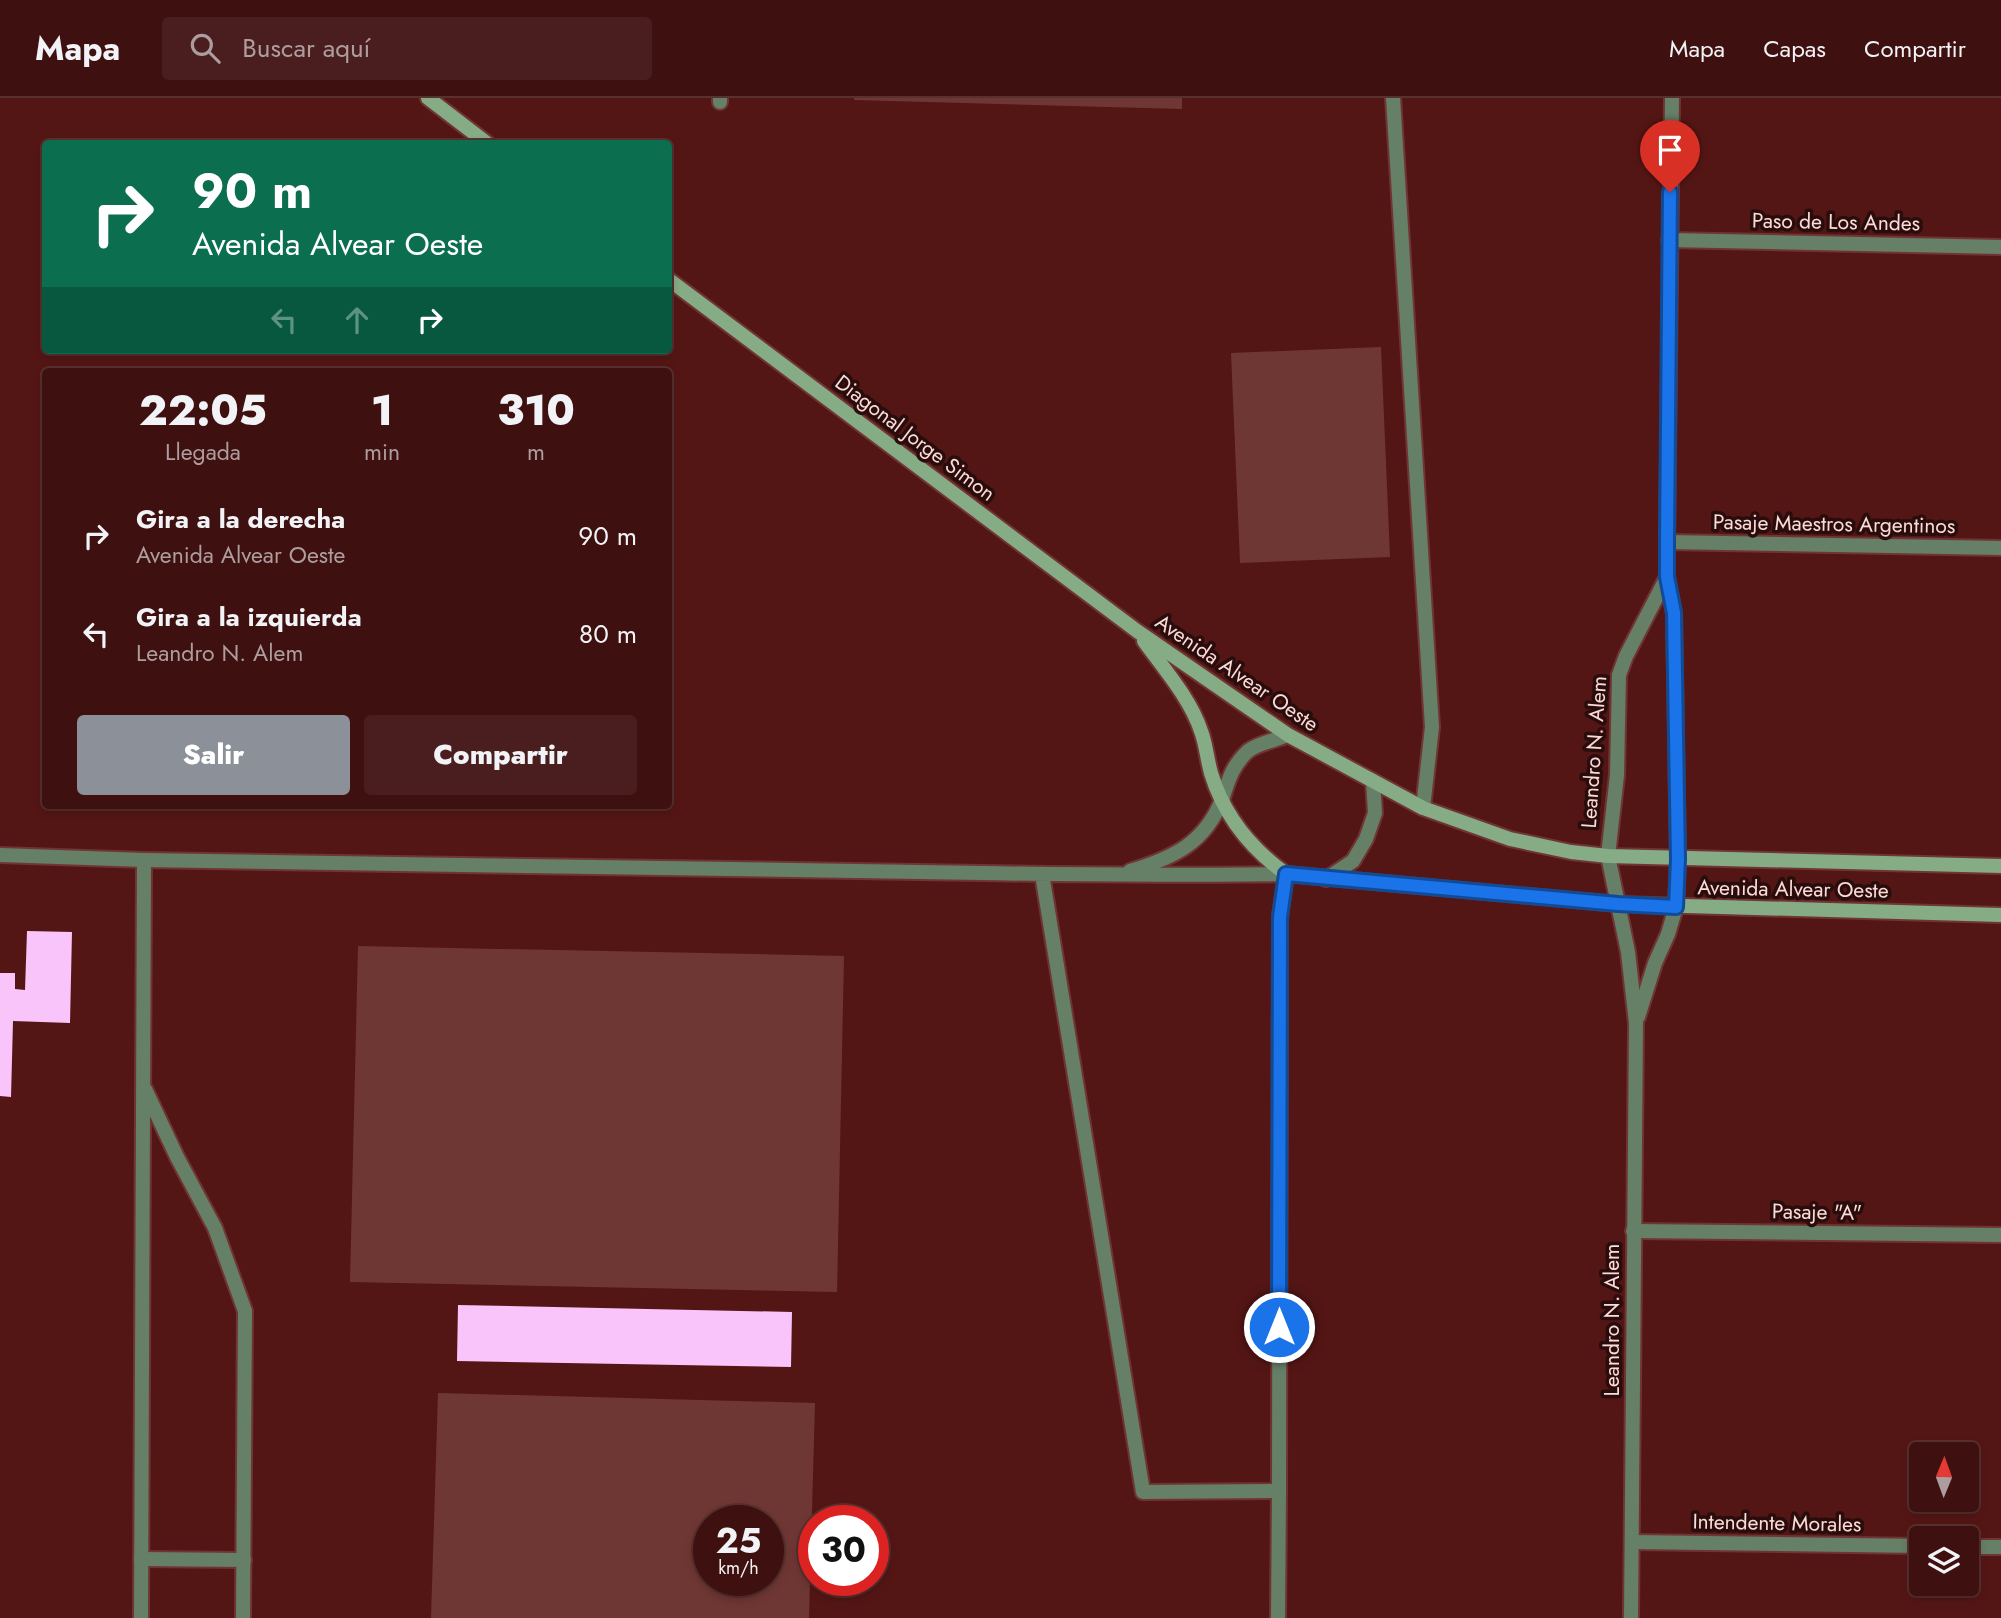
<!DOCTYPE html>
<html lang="es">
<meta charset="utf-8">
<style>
body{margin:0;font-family:Jost,sans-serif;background:#4a1e1e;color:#f1f3f6;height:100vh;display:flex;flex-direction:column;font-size:26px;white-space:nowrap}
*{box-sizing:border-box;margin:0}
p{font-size:23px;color:#ad9d9f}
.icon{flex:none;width:38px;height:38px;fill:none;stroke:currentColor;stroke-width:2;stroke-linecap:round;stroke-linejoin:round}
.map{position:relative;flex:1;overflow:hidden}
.details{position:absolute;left:42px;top:270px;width:630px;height:441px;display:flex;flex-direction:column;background:#3f1010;border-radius:7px;box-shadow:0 4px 10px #0003,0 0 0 2px #583030}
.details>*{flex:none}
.guide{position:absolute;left:42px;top:42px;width:630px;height:214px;border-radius:7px;box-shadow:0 4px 10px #0003,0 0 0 2px #583030;background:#0b6e4f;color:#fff;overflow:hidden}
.needle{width:46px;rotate:1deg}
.tools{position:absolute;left:1909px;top:1344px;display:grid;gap:14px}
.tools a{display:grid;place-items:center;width:70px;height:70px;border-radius:7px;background:#3f1010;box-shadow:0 4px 10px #0003,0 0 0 2px #583030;font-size:35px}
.speed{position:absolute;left:693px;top:1407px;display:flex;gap:14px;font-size:35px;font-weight:700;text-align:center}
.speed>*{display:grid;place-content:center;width:91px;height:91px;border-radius:50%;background:#3f1010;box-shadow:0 4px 10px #0003,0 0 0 2px #583030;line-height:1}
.speed small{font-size:18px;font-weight:400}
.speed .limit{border:10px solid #d22;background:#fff;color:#111}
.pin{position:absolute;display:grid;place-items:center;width:60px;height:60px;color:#fff;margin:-72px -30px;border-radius:50% 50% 50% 0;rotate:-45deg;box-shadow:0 0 7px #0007}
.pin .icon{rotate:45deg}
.me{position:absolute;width:77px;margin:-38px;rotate:0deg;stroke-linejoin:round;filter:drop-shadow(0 0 5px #0008)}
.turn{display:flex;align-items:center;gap:24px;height:147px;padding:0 35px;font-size:32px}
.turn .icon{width:91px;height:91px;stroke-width:2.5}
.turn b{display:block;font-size:49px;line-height:60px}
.lanes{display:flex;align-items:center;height:66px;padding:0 35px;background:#0003;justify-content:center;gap:35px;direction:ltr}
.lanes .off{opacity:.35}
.eta{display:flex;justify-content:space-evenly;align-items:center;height:119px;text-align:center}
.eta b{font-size:42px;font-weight:800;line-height:49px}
.cta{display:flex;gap:14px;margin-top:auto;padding:14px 35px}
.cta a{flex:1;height:80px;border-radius:7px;background:#8c9099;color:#fff;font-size:28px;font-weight:800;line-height:80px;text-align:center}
.cta a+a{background:#4a1e1e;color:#f1f3f6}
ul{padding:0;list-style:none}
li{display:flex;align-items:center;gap:21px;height:98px;padding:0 35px}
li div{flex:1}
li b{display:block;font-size:26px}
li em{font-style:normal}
header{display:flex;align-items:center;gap:42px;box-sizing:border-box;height:98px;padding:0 35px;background:#3f1010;border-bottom:2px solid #583030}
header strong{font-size:33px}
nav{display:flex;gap:38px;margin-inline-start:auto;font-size:24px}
.search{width:490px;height:63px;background:#4a1e1e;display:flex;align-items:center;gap:18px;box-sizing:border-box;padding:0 24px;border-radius:7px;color:#ad9d9f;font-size:26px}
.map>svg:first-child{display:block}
</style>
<header>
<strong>Mapa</strong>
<div class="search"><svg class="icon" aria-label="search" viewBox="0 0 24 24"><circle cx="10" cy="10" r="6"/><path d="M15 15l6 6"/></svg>Buscar aquí</div>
<nav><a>Mapa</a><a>Capas</a><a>Compartir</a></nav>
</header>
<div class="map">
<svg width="2001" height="1520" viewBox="0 0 2001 1520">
<rect width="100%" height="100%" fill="#541615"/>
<g fill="#6f3733" fill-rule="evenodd">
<path d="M854,0H1182V11L854,2Z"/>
<path d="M1381,249L1390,459L1240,465L1231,255Z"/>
<path d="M358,848L844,858L837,1194L350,1184Z"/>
<path d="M438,1295L815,1305L809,1520H431ZM709,1423H768V1482H709Z"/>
</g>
<g fill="#f8c4fa">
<path d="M27,833L72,834L70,925L13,923L11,999L0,998V875H15V891L25,892Z"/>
<path d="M458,1207L792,1214L791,1269L457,1263Z"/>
</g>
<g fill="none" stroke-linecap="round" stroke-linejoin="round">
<g stroke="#6f3534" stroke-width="18">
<g id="service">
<path d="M1393,0L1432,629L1423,710"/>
<path d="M720,4V0"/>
<path d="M145,991L177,1059L215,1130L245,1213L243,1520"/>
<path d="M141,1461L244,1462"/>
<path d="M141,1520L144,762"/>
</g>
</g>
<g stroke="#6f3534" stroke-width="18">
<g id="minor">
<path d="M1669,142L2001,149"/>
<path d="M1667,444L2001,450"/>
<path d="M0,757L144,762L982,775C1083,777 1184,777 1286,776L1280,819L1279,1393L1143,1394L1042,776"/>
<path d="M1130,773C1173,760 1206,745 1223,699C1229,680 1233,667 1248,653C1258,645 1277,642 1288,637"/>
<path d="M1326,781L1353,763L1366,741L1375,715L1373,683"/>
<path d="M1638,919L1655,865L1668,836L1676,809L1678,761L1674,515L1667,479V444L1672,0"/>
<path d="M1633,1133L2001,1137"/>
<path d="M1632,1444L1922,1448"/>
<path d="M1967,1449H2001"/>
<path d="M1278,1520L1279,1393"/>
<path d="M1631,1520L1636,925L1628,854L1608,758L1617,677L1619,577L1626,558L1667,479"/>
</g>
</g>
<g stroke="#6f3534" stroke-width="18">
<g id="secondary">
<path d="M428,0L488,46"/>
<path d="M668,181L1137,533L1288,637L1423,710L1510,741L1571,754L1608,758L2001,768"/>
<path d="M1144,543C1164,571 1190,600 1201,633C1206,646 1207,661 1211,675C1224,718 1250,750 1286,776L1618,806L2001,817"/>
</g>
</g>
<use href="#service" stroke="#667f67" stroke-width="14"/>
<use href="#minor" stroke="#667f67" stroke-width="14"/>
<use href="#secondary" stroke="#85ac85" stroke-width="14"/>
</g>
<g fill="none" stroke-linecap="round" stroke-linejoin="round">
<g stroke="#114b97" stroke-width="18">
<path id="route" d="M1279,1229L1280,819L1286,776L1618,806L1676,809L1678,761L1674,515L1667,479V444L1670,94"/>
</g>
<use href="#route" stroke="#1a73e8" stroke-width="12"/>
</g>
<g text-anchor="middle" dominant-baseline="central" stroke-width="7" stroke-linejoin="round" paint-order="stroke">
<g font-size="21" fill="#fbdad7" stroke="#280d0c">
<text transform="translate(1836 124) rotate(1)">Paso de Los Andes</text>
<text transform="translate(915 340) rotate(37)">Diagonal Jorge Simon</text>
<text transform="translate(1834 426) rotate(1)">Pasaje Maestros Argentinos</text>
<text transform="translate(1237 575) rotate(34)">Avenida Alvear Oeste</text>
<text transform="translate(1594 654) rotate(-86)">Leandro N. Alem</text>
<text transform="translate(1793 791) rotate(1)">Avenida Alvear Oeste</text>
<text transform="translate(1817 1114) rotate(1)">Pasaje "A"</text>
<text transform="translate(1612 1222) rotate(-90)">Leandro N. Alem</text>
<text transform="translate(1777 1425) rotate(1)">Intendente Morales</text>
</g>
</g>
</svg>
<div class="tools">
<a><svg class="needle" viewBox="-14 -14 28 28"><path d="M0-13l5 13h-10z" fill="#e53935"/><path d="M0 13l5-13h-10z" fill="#ad9d9f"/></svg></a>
<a><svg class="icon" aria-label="layers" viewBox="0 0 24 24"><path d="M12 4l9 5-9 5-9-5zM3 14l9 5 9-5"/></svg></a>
</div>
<div class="speed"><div>25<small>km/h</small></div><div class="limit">30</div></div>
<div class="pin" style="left:1670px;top:94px;background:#d93025"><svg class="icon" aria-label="arrive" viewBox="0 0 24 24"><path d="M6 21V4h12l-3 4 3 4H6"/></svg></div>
<svg class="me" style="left:1279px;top:1229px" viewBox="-20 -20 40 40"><circle r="17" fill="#1a73e8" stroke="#fff" stroke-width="3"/><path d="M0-11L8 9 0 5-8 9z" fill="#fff"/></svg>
<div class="guide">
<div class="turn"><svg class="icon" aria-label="right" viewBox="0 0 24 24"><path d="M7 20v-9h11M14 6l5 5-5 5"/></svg><div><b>90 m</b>Avenida Alvear Oeste</div></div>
<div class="lanes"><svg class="icon off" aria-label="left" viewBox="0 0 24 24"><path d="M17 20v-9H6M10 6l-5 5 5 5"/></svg><svg class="icon off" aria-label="ahead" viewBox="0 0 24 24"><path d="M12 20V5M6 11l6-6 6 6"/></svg><svg class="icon" aria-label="right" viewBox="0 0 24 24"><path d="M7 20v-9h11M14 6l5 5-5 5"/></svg></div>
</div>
<section class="details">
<div class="eta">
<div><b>22:05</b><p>Llegada</p></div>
<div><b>1</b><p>min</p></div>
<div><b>310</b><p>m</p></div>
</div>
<ul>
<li><svg class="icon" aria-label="right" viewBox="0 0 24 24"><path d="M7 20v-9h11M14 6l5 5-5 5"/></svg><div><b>Gira a la derecha</b><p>Avenida Alvear Oeste</p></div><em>90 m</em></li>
<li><svg class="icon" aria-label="left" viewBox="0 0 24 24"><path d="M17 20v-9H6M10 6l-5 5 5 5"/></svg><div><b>Gira a la izquierda</b><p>Leandro N. Alem</p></div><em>80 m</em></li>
</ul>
<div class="cta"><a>Salir</a><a>Compartir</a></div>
</section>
</div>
